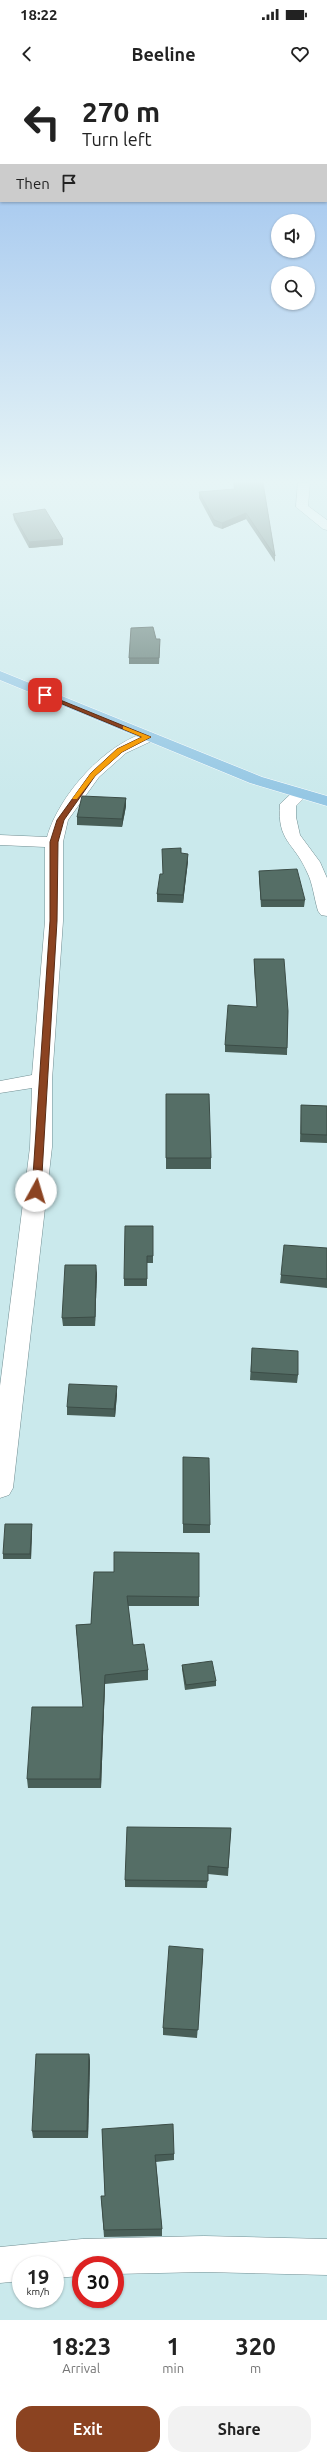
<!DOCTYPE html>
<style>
body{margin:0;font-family:Ubuntu,sans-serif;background:#f2f2f2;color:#222;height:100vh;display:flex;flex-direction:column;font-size:15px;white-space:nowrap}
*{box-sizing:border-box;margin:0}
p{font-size:13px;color:#767676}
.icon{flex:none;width:22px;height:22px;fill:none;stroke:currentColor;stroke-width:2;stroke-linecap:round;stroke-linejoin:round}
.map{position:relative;height:2240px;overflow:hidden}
.details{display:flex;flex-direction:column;background:#fff;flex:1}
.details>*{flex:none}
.banner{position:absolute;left:0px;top:0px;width:327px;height:122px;box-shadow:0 1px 3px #0004;background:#fff;color:#222;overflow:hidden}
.fabs{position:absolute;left:271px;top:134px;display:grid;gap:8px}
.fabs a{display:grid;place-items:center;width:44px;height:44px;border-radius:50%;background:#fff;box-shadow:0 1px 3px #0004;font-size:20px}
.speed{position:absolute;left:12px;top:2176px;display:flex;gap:8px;font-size:20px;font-weight:700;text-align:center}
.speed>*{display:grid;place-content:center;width:52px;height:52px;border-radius:50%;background:#fff;box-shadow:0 1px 3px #0004;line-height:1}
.speed small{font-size:10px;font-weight:400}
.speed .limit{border:6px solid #d22;background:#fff;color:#111}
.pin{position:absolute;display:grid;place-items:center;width:34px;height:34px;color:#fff;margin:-17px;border-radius:8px;box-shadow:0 2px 6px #0006}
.me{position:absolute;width:44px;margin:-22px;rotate:6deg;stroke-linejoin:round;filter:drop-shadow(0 0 3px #0008)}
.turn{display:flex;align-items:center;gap:14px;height:84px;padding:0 16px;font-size:18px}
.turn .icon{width:52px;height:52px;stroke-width:2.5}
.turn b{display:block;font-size:28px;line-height:34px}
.then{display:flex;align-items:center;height:38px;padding:0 16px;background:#0003;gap:8px;font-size:15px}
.eta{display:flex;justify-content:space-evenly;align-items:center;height:68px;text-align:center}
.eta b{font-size:24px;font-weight:700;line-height:28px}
.primary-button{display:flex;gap:8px;margin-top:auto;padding:8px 16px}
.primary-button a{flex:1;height:46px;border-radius:16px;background:#8b4321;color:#fff;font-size:16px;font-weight:700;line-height:46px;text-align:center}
.primary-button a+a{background:#f2f2f2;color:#222}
.status{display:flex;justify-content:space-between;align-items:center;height:28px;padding:0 20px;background:#fff;direction:ltr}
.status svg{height:11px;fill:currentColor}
header{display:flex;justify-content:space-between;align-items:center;height:52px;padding:0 16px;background:#fff;font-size:18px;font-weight:700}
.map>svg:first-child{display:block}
</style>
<div class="status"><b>18:22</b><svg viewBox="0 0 49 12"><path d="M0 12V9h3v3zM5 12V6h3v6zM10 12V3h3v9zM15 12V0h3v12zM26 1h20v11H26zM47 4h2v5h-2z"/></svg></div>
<header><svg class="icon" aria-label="back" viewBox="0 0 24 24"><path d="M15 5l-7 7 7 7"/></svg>Beeline<svg class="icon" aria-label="heart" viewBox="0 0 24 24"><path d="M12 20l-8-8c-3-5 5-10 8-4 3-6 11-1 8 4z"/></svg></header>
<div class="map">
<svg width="327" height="2240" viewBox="0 0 327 2240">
<rect width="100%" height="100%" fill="#cae9ec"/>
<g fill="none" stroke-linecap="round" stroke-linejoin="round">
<g stroke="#718e92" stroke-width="1">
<g id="minor">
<path d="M298,403H310L308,426L327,440V450L323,449L296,427Z"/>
<path d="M148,652L154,654L156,657L154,660L126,673L99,697L68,740L63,762V841L52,1000V1067L13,1408L9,1415L0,1418V1306L30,1067L32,1008L0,1013V1001L32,995L45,841V767L0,765V755L47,757C59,715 105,663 148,652Z"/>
<path d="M300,709L306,711L308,714L296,726V737L300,755L320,782L327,798V836L321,835L318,831C314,818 313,804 307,792C294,762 277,762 280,724L294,711Z"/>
<path d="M204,2156L327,2159V2195L204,2192L115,2194V2185H81V2196L55,2198V2185H21V2201L0,2203V2167L82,2159Z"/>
</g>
</g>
<g stroke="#fff" stroke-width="1">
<path id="major" d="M0,591L262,697L327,716V726L250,703L0,600Z"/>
</g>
<use href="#minor" fill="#fff" fill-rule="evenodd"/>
<use href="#major" fill="#95c7e4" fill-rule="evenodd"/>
</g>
<g fill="#495f58">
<path d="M233,403H263L275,476V482L246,439L222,449L214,446L199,418V412L234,409Z"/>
<path d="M13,434L63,459V465L29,468L14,440Z"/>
<path d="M156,559L160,565L159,584H129V578Z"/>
<path d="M126,718V726L122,747L77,745V737Z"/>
<path d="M188,781L183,823L157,822V814L163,794Z"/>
<path d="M259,791L305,820L304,827H261L259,797Z"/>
<path d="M254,879L288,931L287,975L225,972V965L257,927L254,886Z"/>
<path d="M166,1014L211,1078V1089H166Z"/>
<path d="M301,1025L327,1026V1063L300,1062Z"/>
<path d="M153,1146V1183H147V1206H124V1199Z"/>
<path d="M327,1168V1208L280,1203L281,1195Z"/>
<path d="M97,1193L95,1246H63L62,1238Z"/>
<path d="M252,1268L298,1295L297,1303L250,1300Z"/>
<path d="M117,1314L115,1337L67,1335V1327Z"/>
<path d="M183,1377L210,1445V1453H183Z"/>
<path d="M32,1449L31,1479H3V1474Z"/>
<path d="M94,1492L199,1517V1526H128L133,1565L148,1590V1600L105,1604L101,1708H28L27,1699L83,1627L76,1545L91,1544Z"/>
<path d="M182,1585L216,1601V1606L185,1610L182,1589Z"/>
<path d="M231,1748L228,1796L208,1794L207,1808L125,1807V1800Z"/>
<path d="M203,1876L197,1958L163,1955V1948Z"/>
<path d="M89,1974L90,1981L88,2058H33L32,2051Z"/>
<path d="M102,2049L174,2074V2080L156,2082L162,2149V2156L104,2157L101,2116H105Z"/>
</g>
<g fill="#3c4d47">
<path d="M246,433V439L222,449V443Z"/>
<path d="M63,459V465L29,468V462Z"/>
<path d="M126,718V726L122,747V739Z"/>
<path d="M188,774V781L183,823V815Z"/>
<path d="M96,1185L97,1193L95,1246V1237Z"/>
<path d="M117,1306V1314L115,1337L114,1329Z"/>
<path d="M32,1444V1449L31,1479L30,1474Z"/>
<path d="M105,1595V1604L101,1708L100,1699Z"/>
<path d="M89,1974L90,1981L88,2058L87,2051Z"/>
</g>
<g fill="#556e66" stroke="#3c4d47">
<path d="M234,403H263L275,476L246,433L222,443L214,440L199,412L235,409Z"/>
<path d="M45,429L63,459L29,462L13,434Z"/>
<path d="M153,547L156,559H160L159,578H129L131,548Z"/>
<path d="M82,716L126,718L122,739L77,737Z"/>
<path d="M181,768V773L188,774L183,815L157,814L160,794H163L162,769Z"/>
<path d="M297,789L305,820H261L259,791Z"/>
<path d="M254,879H284L288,931L287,968L225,965L228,925L257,927Z"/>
<path d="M166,1014H209L211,1078H166Z"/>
<path d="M301,1025L327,1026V1055L301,1054Z"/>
<path d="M125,1146H153V1176H147V1199H124Z"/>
<path d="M284,1165L327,1168V1199L281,1195Z"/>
<path d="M65,1185H96L95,1237L62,1238Z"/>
<path d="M252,1268L298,1271V1295L251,1292Z"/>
<path d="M69,1304L117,1306L114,1329L67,1327Z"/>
<path d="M183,1377L209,1378L210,1445L183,1444Z"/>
<path d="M5,1444H32L30,1474H3Z"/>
<path d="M114,1472L199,1473V1517L127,1516L133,1565L144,1564L148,1590L105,1595L100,1699H27L32,1627H83L76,1545L91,1544L94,1492H114Z"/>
<path d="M212,1581L216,1601L186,1605L182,1585Z"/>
<path d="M127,1747L231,1748L228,1788L208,1786V1801L125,1800Z"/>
<path d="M169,1866L203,1869L198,1950L163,1948Z"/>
<path d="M36,1974H89L87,2051H32Z"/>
<path d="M173,2044L174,2074L155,2075L162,2149L104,2150L101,2116H105L102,2049Z"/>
</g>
<linearGradient id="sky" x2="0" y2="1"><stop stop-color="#91baed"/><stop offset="0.56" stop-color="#e7f5f6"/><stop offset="1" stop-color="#e7f5f6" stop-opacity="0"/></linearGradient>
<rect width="327" height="717" fill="url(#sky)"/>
<path fill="#8b4321" stroke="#5a2c15" d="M43,613L151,657L122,672L95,696L64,740L58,762L57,841L41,1111L36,1114L32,1111L50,841V762L57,740L91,693L117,669L142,657L43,616Z"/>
<path fill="#f59e0b" d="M123,646L151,657L122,672L95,696L77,719H72L91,693L117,669L142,657L123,649Z"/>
</svg>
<div class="fabs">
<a><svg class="icon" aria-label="sound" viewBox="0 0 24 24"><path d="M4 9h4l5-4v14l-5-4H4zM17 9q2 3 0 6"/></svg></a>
<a><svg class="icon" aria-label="search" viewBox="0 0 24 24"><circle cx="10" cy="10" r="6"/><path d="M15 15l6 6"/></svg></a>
</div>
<div class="speed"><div>19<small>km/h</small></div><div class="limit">30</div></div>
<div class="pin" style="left:45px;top:615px;background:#d93025"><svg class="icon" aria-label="arrive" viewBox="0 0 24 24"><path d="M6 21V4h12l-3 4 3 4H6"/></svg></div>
<svg class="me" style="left:36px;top:1111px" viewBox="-20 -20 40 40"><circle r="19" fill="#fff"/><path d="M0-13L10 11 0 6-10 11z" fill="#8b4321"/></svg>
<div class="banner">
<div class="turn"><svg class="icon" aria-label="left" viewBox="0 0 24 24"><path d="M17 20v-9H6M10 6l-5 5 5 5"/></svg><div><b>270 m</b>Turn left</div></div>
<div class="then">Then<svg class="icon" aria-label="arrive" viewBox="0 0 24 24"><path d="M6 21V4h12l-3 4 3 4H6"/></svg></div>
</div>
</div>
<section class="details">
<div class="eta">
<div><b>18:23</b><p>Arrival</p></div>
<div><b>1</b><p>min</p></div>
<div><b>320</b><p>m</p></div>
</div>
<div class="primary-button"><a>Exit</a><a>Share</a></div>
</section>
